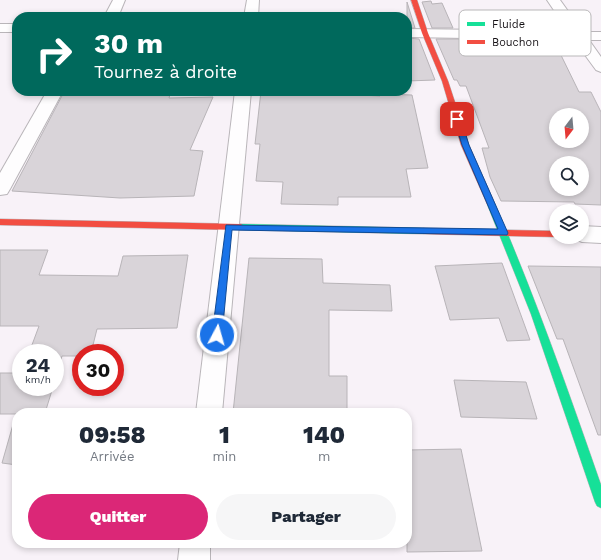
<!DOCTYPE html>
<html lang="fr">
<meta charset="utf-8">
<style>
body{margin:0;font-family:"Work Sans",sans-serif;background:#f6f6f7;color:#1f2937;height:100vh;display:flex;flex-direction:column;font-size:15px;white-space:nowrap}
*{box-sizing:border-box;margin:0}
p{font-size:13px;color:#747a83}
.icon{flex:none;width:22px;height:22px;fill:none;stroke:currentColor;stroke-width:2;stroke-linecap:round;stroke-linejoin:round}
.map{position:relative;flex:1;overflow:hidden}
.panel{position:absolute;left:12px;top:408px;width:400px;height:140px;display:flex;flex-direction:column;background:#fff;border-radius:16px;box-shadow:0 2px 6px #0003}
.panel>*{flex:none}
.top-card{position:absolute;left:12px;top:12px;width:400px;height:84px;border-radius:16px;box-shadow:0 2px 6px #0003;background:#00695c;color:#fff;overflow:hidden}
.needle{width:26px;rotate:196deg}
.fabs{position:absolute;left:549px;top:108px;display:grid;gap:8px}
.fabs a{display:grid;place-items:center;width:40px;height:40px;border-radius:50%;background:#fff;box-shadow:0 2px 6px #0003;font-size:20px}
.speed{position:absolute;left:12px;top:344px;display:flex;gap:8px;font-size:20px;font-weight:700;text-align:center}
.speed>*{display:grid;place-content:center;width:52px;height:52px;border-radius:50%;background:#fff;box-shadow:0 2px 6px #0003;line-height:1}
.speed small{font-size:10px;font-weight:400}
.speed .limit{border:6px solid #d22;background:#fff;color:#111}
.pin{position:absolute;display:grid;place-items:center;width:34px;height:34px;color:#fff;margin:-17px;border-radius:8px;box-shadow:0 2px 6px #0006}
.me{position:absolute;width:44px;margin:-22px;rotate:6deg;stroke-linejoin:round;filter:drop-shadow(0 0 3px #0008)}
.turn{display:flex;align-items:center;gap:14px;height:84px;padding:0 16px;font-size:18px}
.turn .icon{width:52px;height:52px;stroke-width:2.5}
.turn b{display:block;font-size:28px;line-height:34px}
.eta{display:flex;justify-content:space-evenly;align-items:center;height:68px;text-align:center}
.eta b{font-size:24px;font-weight:800;line-height:28px}
.cta{display:flex;gap:8px;margin-top:auto;padding:8px 16px}
.cta a{flex:1;height:46px;border-radius:24px;background:#db2777;color:#fff;font-size:16px;font-weight:800;line-height:46px;text-align:center}
.cta a+a{background:#f6f6f7;color:#1f2937}
.map>svg:first-child{display:block}
</style>
<div class="map">
<svg width="601" height="560" viewBox="0 0 601 560">
<rect width="100%" height="100%" fill="#f8f2f8"/>
<g fill="#d9d4d9" stroke="#b8b4b8" fill-rule="evenodd">
<path d="M431,1L432,4L442,3L453,28H432L422,2Z"/>
<path d="M407,2L415,28H407Z"/>
<path d="M407,38L419,39L435,80L407,81Z"/>
<path d="M436,39H459L460,42H548L551,49H558L579,92H591L601,112V205L575,204L574,202L501,201L490,177L482,148H489L466,86H460L457,80H454ZM556,115H582V141H556ZM556,163H582V189H556Z"/>
<path d="M130,91H171L169,98L213,97L190,150L203,151L194,196L120,198L12,191L64,92L129,94Z"/>
<path d="M261,91H322V93L380,96V94L412,95L428,168L406,169L411,197H338V205L281,204L283,182L256,181L260,144H255Z"/>
<path d="M0,250H48L39,275L118,276L123,256L188,255L177,328L97,329L91,353H81V356H62L55,379V353H29L39,326H0Z"/>
<path d="M249,258L322,259L323,283L390,285L392,311L329,310V376H347V413H233Z"/>
<path d="M502,263L530,340L507,341L499,318L450,320L435,266Z"/>
<path d="M528,266L601,267V435H598L563,339H557Z"/>
<path d="M0,373H21V387H53L45,413H17V465L2,463L16,414H0Z"/>
<path d="M454,380L526,382L537,419L461,417Z"/>
<path d="M461,449L482,551L407,552V450Z"/>
</g>
<g fill="none" stroke-linecap="round" stroke-linejoin="round">
<g stroke="#b9b5b9" stroke-width="2">
<g id="street">
<path d="M113,0H125L118,17H104Z"/>
<path d="M247,0H259L258,17H244Z"/>
<path d="M547,0H560L583,32H601V40H589L601,57V72L596,70L574,40L407,37V29L568,31Z"/>
<rect x="0" y="24" width="17" height="8"/>
<path d="M47,91H63L10,189L7,194L0,195V173Z"/>
<path d="M235,91H251L222,413H196Z"/>
<path d="M582,226L601,227V243L582,242L575,239L573,237H582Z"/>
<path d="M180,543H210V560H178Z"/>
</g>
</g>
<g stroke="#b9b5b9" stroke-width="1">
<g id="fast">
<path d="M491,201L495,204C535,296 568,390 601,485V508L597,506L595,502L531,314L487,204Z"/>
<path d="M241,224L424,228L428,231L424,234L241,230L237,227Z"/>
</g>
</g>
<g stroke="#b9b5b9" stroke-width="1">
<g id="jam">
<path d="M411,0H417L428,33L448,81L469,145L495,204L494,206L491,207L487,204L461,145L442,81L422,33Z"/>
<path d="M0,219L241,224L245,227L241,230L0,225Z"/>
<path d="M424,228L556,231V237L424,234L420,231Z"/>
</g>
</g>
<use href="#street" fill="#fefdfe" fill-rule="evenodd"/>
<use href="#fast" fill="#16e098" fill-rule="evenodd"/>
<use href="#jam" fill="#f24e42" fill-rule="evenodd"/>
</g>
<path fill="#1a73e8" stroke="#114b97" d="M457,117L461,119L469,145L508,233L507,235L232,230L222,335L221,338L217,340L214,338L212,335L226,225L498,229L462,145L454,119Z"/>
<rect x="459" y="10" width="132" height="46" rx="6" fill="#fff" stroke="#b9b8b9" stroke-width="1"/>
<rect x="467" y="22" width="18" height="4" fill="#16e098"/>
<rect x="467" y="40" width="18" height="4" fill="#f24e42"/>
<g font-size="11" fill="#151115">
<text x="492" y="28">Fluide</text>
<text x="492" y="46">Bouchon</text>
</g>
</svg>
<div class="fabs">
<a><svg class="needle" viewBox="-14 -14 28 28"><path d="M0-13l5 13h-10z" fill="#e53935"/><path d="M0 13l5-13h-10z" fill="#747a83"/></svg></a>
<a><svg class="icon" aria-label="search" viewBox="0 0 24 24"><circle cx="10" cy="10" r="6"/><path d="M15 15l6 6"/></svg></a>
<a><svg class="icon" aria-label="layers" viewBox="0 0 24 24"><path d="M12 4l9 5-9 5-9-5zM3 14l9 5 9-5"/></svg></a>
</div>
<div class="speed"><div>24<small>km/h</small></div><div class="limit">30</div></div>
<div class="pin" style="left:457px;top:119px;background:#d93025"><svg class="icon" aria-label="arrive" viewBox="0 0 24 24"><path d="M6 21V4h12l-3 4 3 4H6"/></svg></div>
<svg class="me" style="left:217px;top:335px" viewBox="-20 -20 40 40"><circle r="17" fill="#1a73e8" stroke="#fff" stroke-width="3"/><path d="M0-11L8 9 0 5-8 9z" fill="#fff"/></svg>
<div class="top-card">
<div class="turn"><svg class="icon" aria-label="right" viewBox="0 0 24 24"><path d="M7 20v-9h11M14 6l5 5-5 5"/></svg><div><b>30 m</b>Tournez à droite</div></div>
</div>
<section class="panel">
<div class="eta">
<div><b>09:58</b><p>Arrivée</p></div>
<div><b>1</b><p>min</p></div>
<div><b>140</b><p>m</p></div>
</div>
<div class="cta"><a>Quitter</a><a>Partager</a></div>
</section>
</div>
